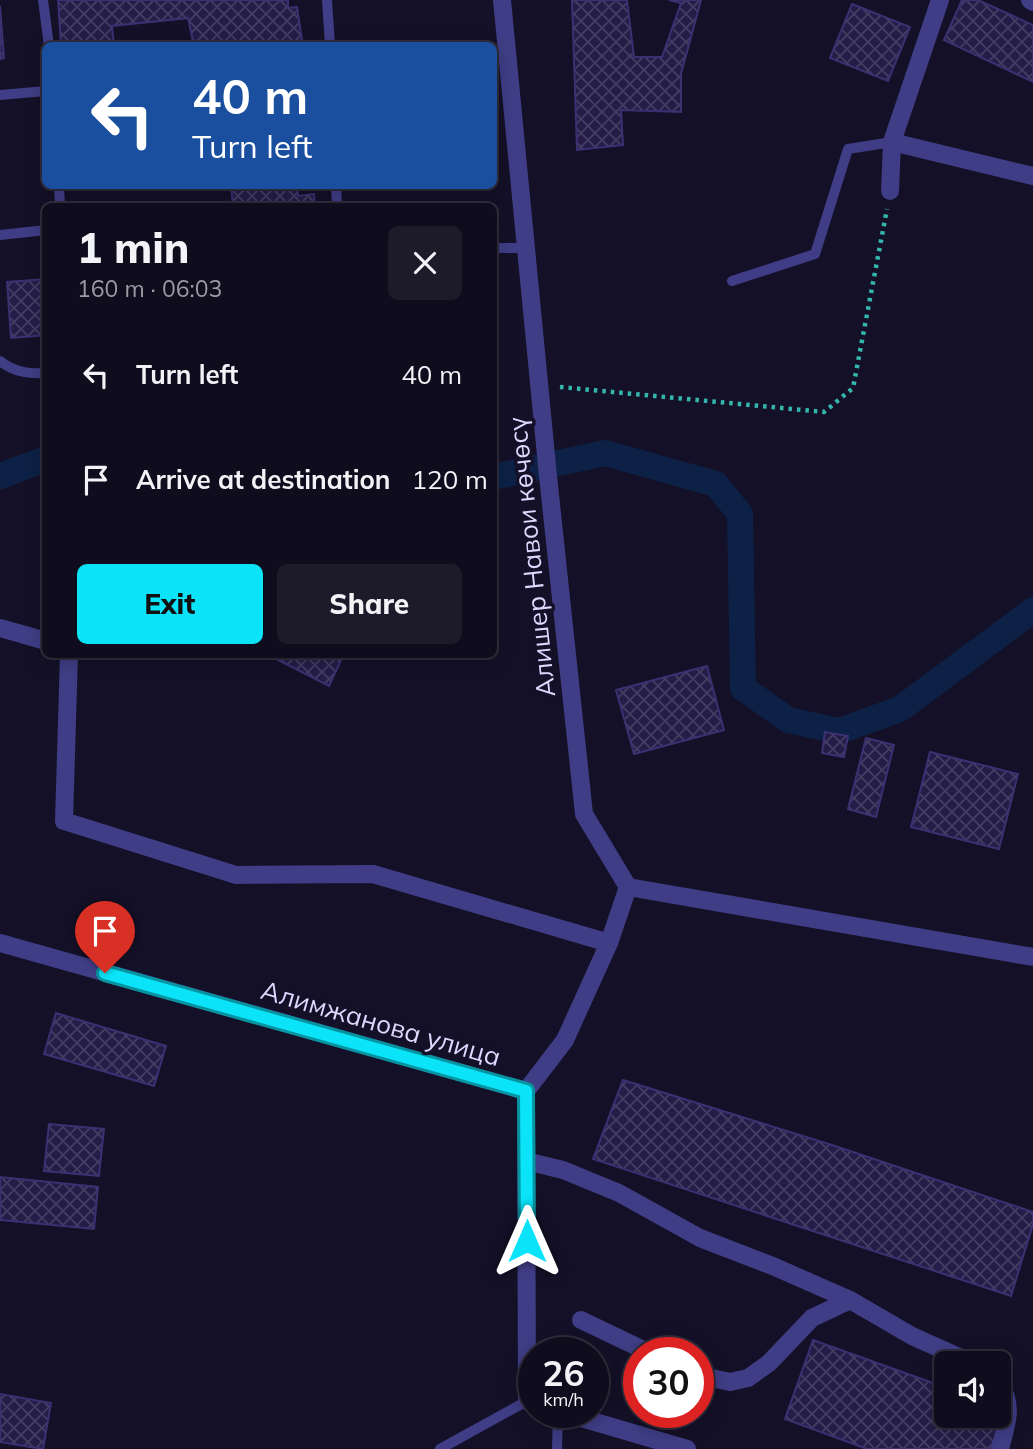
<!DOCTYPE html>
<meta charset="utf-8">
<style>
body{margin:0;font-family:Mulish,sans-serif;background:#1d1a2a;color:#f1f3f6;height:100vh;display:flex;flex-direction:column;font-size:26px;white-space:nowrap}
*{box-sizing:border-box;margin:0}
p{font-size:23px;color:#9b9ba4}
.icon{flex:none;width:38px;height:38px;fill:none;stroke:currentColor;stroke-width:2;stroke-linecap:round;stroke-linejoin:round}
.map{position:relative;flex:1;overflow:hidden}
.side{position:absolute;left:42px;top:203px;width:455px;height:455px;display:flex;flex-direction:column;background:#0f0c1d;border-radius:10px;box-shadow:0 4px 18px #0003,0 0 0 2px #2f2c3b}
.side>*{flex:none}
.hud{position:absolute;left:42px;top:42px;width:455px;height:147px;border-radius:10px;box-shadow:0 4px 18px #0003,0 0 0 2px #2f2c3b;background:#1a4fa0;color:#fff;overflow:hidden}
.tools{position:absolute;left:934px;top:1351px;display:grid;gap:14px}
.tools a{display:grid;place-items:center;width:77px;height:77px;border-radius:10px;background:#0f0c1d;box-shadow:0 4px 18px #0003,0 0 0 2px #2f2c3b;font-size:35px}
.speed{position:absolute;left:518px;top:1337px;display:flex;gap:14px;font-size:35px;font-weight:700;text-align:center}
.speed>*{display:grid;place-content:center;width:91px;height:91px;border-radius:50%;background:#0f0c1d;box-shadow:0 4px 18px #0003,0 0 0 2px #2f2c3b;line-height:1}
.speed small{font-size:18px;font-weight:400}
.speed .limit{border:10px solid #d22;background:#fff;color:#111}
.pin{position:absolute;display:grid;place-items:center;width:60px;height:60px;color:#fff;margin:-72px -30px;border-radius:50% 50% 50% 0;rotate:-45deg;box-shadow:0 0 7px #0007}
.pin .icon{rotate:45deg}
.me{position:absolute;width:77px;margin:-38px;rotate:0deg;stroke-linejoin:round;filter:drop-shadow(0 0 5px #0008)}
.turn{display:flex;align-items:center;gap:24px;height:147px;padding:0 35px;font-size:32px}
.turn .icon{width:91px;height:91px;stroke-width:2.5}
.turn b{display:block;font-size:49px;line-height:60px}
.round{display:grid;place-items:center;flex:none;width:74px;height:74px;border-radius:10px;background:#1d1a2a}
.headline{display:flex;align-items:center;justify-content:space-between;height:119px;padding:0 35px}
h1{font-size:42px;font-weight:800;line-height:52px}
.action{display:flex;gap:14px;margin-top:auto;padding:14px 35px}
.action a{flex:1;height:80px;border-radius:10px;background:#0ae3f8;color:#111;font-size:28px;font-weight:800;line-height:80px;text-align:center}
.action a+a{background:#1d1a2a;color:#f1f3f6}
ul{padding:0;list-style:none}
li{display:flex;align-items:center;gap:21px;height:105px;padding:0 35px}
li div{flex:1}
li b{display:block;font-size:26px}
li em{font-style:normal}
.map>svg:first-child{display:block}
</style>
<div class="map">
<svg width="1033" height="1449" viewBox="0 0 1033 1449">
<defs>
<pattern id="building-cross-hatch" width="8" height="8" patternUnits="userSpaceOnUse" patternTransform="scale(1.75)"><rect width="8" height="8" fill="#251d48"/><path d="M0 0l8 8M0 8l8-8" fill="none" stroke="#443d63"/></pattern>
</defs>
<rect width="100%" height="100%" fill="#141027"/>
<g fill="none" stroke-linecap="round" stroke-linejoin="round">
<g stroke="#0c2145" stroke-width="26">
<path d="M0,476L46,459"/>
<path d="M494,477L605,453L716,484L740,514L743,688L788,720L839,731L900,709L1033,610"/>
</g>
</g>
<g fill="url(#building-cross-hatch)" stroke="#3c3073" stroke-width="2">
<path d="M58,0H288V8L297,7L302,40L286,46H194L188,18L112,26L114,46H61Z"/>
<path d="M572,0H627L634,57H662L681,3L669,0H701L681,74V112L621,110L623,145L577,150Z"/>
<path d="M962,0H978L1033,25V82L944,40Z"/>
<path d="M852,4L910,27L888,81L830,58Z"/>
<path d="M0,6L4,58L0,59Z"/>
<path d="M231,186H297L298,196L314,194L315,206H233Z"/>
<path d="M46,279V335L11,338L7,282Z"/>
<path d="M273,654H344L329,686L272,657Z"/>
<path d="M707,666L724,730L634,754L616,690Z"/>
<path d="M825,732L848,736L844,757L822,753Z"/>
<path d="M866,738L894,745L876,817L848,809Z"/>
<path d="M930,752L1018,774L999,849L911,827Z"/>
<path d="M56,1013L166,1046L154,1086L44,1054Z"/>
<path d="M623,1080L832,1145L1033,1212V1224L1011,1296L593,1159Z"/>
<path d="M49,1124L104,1129L99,1176L44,1171Z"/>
<path d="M0,1177L98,1187L94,1229L0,1220Z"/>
<path d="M813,1340L947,1388V1416H999L1005,1409L991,1449H867L785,1419Z"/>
<path d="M0,1394L51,1403L43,1449L0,1442Z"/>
</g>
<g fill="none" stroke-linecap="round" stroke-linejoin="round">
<path stroke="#34b6ac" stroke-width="4.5" stroke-dasharray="3.5 5" stroke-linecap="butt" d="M560,387L824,412L853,388L887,209"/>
<g stroke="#3f3d85" stroke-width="10">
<path d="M43,0L49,46"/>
<path d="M327,0L330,46"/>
<path d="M0,95L46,91"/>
<path d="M59,186L60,206"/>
<path d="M336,186L337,206"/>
<path d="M0,235L46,230"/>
<path d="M494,248H525"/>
<path d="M732,281L815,254L848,149L892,142"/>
<path d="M0,361C14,372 28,374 46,373"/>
<path d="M440,1449L527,1401"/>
<path d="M557,1449L558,1412"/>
</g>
<g stroke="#3f3d85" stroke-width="18">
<path d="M1030,0L1033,2"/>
<path d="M892,142L1033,176"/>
<path d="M890,191L892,142L940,0"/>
<path d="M0,628L46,641"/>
<path d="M69,654L64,821L236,875L373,874L609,943"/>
<path d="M526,1091L527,1401L534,1403"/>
<path d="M526,1161L563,1170L619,1193L700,1238L775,1267L850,1300L912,1336L972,1363"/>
<path d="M581,1320L650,1353"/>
<path d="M698,1375L730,1382L748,1378L769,1363L812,1318L850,1300"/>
<path d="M999,1381C1014,1407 1007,1422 1000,1449"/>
<path d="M561,1412L687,1449"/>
</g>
<g stroke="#3f3d85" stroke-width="18">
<path d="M502,0L548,476L584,814L628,887"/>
<path d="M628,887L1033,957"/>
<path d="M0,943L526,1091L565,1040L609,943L628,887"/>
</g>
</g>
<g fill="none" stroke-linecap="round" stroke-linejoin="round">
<g stroke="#0694a1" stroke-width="18">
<path id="route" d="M105,973L526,1091L527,1241"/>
</g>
<use href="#route" stroke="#0ae3f8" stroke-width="12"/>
</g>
<g text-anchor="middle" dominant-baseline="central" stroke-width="7" stroke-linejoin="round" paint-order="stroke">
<g font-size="26" fill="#dcd8fe" stroke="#141027">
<text transform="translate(531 557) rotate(-96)">Алишер Навои көчөсү</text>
<text transform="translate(381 1023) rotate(16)">Алимжанова улица</text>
</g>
</g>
</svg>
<div class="tools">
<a><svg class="icon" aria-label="sound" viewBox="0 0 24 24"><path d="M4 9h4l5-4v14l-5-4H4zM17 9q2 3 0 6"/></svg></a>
</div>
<div class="speed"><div>26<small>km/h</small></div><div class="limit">30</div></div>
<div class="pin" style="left:105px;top:973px;background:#d93025"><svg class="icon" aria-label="arrive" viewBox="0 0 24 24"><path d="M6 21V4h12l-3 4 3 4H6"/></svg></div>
<svg class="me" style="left:527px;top:1241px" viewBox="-20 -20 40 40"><path d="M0-17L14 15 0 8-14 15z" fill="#0ae3f8" stroke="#fff" stroke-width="4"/></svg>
<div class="hud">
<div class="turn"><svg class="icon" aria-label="left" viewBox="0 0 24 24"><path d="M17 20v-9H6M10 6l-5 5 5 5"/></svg><div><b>40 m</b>Turn left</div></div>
</div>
<section class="side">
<div class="headline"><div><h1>1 min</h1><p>160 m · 06:03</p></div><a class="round"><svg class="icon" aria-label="close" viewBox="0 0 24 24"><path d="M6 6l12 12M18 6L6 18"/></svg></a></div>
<ul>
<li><svg class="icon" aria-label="left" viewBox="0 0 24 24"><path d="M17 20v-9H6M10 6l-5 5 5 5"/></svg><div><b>Turn left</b></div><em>40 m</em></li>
<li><svg class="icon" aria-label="arrive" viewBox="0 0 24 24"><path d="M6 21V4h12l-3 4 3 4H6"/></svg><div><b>Arrive at destination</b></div><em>120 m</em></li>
</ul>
<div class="action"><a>Exit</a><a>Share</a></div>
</section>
</div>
